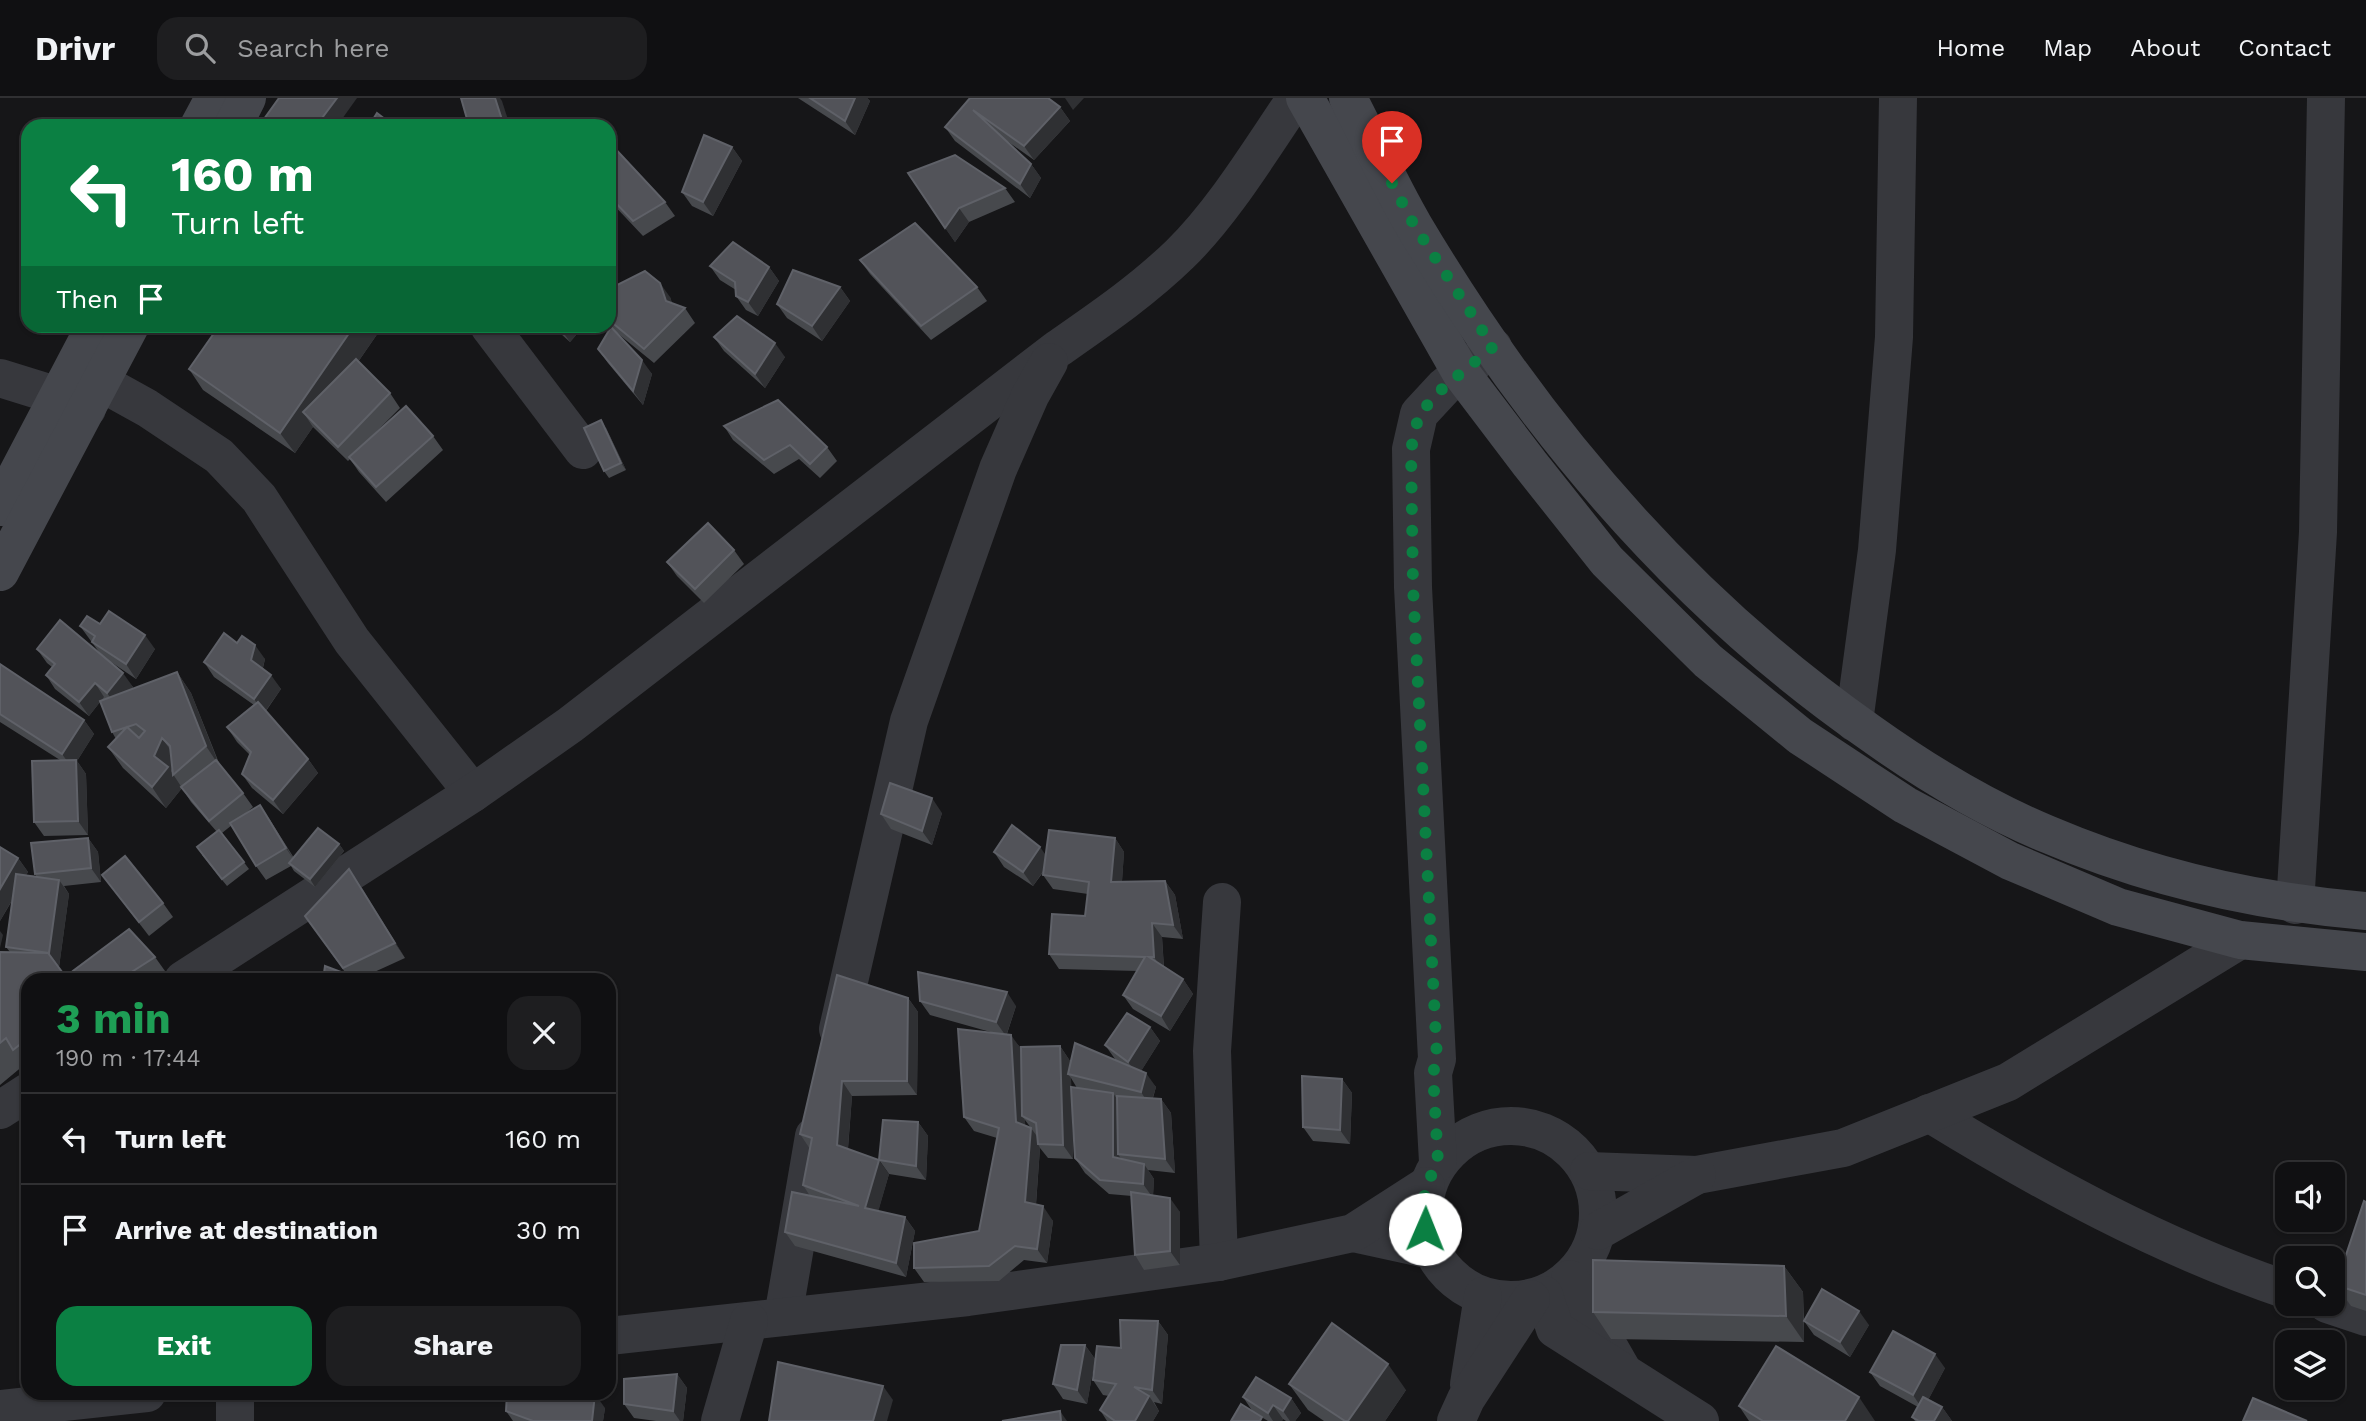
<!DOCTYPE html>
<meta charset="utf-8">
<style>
body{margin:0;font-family:"Work Sans",sans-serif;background:#1e1e20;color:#f1f3f6;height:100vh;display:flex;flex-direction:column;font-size:26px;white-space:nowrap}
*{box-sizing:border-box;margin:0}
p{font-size:23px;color:#9c9d9f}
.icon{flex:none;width:38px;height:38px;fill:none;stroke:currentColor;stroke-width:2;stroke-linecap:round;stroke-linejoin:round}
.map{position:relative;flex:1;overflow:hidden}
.side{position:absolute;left:21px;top:875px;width:595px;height:427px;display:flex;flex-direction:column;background:#101012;border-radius:21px;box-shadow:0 2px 5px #0004,0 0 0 2px #303032}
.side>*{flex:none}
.top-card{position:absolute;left:21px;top:21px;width:595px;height:214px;border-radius:21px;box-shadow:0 2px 5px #0004,0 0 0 2px #303032;background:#0b8043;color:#fff;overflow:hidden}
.controls{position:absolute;left:2275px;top:1064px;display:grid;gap:14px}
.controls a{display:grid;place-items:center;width:70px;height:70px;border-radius:14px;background:#101012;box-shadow:0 2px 5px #0004,0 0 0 2px #303032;font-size:35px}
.pin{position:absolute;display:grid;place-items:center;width:60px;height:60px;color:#fff;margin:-72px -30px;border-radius:50% 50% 50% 0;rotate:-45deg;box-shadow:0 0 7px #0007}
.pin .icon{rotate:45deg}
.me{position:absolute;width:77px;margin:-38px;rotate:1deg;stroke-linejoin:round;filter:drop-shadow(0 0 5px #0008)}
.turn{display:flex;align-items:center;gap:24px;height:147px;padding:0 35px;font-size:32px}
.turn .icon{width:91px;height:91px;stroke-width:2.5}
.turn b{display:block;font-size:49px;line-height:60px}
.then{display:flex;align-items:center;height:66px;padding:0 35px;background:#0003;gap:14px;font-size:26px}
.round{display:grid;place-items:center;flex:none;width:74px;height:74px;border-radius:21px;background:#1e1e20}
.overview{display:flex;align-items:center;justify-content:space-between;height:119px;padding:0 35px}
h1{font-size:42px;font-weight:700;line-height:52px;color:#1e9e55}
.cta{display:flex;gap:14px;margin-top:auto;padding:14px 35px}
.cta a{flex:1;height:80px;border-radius:21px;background:#0b8043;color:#fff;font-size:28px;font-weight:700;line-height:80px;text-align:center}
.cta a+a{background:#1e1e20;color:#f1f3f6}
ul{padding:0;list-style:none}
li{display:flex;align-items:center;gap:21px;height:91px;padding:0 35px;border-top:2px solid #303032}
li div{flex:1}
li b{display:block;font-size:26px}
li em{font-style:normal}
header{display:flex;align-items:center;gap:42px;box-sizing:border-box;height:98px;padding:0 35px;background:#101012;border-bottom:2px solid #303032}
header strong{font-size:33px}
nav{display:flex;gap:38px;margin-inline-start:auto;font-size:24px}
.search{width:490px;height:63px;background:#1e1e20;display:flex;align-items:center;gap:18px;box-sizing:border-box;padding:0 24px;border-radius:21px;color:#9c9d9f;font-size:26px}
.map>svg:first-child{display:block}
</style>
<header>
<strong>Drivr</strong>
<div class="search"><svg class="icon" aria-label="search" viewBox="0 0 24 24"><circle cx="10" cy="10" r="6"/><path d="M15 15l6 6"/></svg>Search here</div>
<nav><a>Home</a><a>Map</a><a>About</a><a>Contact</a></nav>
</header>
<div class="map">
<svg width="2366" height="1323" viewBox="0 0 2366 1323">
<rect width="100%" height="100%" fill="#161618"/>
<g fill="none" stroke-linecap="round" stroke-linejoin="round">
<g stroke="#37383d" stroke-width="38">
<path d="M489,228L583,352"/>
<path d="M0,280L58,298L87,311"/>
<path d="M100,284L147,310L219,358L259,400L352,543L473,695"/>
<path d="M1854,624L1877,452L1894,239L1898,0"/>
<path d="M2295,807L2318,434L2326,0"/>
<path d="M183,882L473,695L570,627L1056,252C1099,222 1142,193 1180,156C1224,113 1261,51 1296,0"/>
<path d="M838,931L909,623L998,371L1030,298L1049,264"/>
<path d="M0,1012L28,994"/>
<path d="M1929,1015C2043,1085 2160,1149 2287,1192"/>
<circle cx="1511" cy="1115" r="87"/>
<path d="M1438,1064L1433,975L1437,961L1413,489L1411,351L1419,316L1444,289L1493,249"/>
<path d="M1589,1073L1697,1077L1843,1050L2008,984L2240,842"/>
<path d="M1598,1133L1697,1077"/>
<path d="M1353,1135L1431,1152"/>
<path d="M1219,1164L1212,953L1222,804"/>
<path d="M1570,1181L1621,1270"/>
<path d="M1544,1197L1555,1231L1700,1323"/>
<path d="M2327,1206L2366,1219"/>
<path d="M783,1219L814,1038"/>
<path d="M609,1238L968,1199L1219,1164L1353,1135L1426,1088"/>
<path d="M1469,1286L1483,1198"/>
<path d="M0,1311L147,1295"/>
<path d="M235,1323V1295"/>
<path d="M720,1323L749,1223"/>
<path d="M1456,1323L1466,1301L1531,1201"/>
</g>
<g stroke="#45474d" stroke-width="38">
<path d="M1305,0L1461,275L1530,366L1607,463L1708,563L1800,638L1905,707L2010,763L2118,809L2240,842L2366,854"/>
<path d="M1348,0C1370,42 1390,87 1414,128C1531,325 1681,503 1869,634C1925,674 1984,710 2047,736C2148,779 2257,804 2366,813"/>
<path d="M199,28L214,0"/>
<path d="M233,28L247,0"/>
<path d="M0,409L95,228"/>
<path d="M0,474L130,228"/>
</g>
</g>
<g fill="#47494d" fill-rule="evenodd">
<path d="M798,0H867L870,3L855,37Z"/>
<path d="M970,0L1060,9L1070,23L1034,62L1007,43L1031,66L1041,80L1030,100L955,43L945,29Z"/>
<path d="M609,44L665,104L675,118L643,138L609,102Z"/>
<path d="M732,49L742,63L713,118L692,108L682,94Z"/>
<path d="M908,75L1005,90L1015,104L969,124L955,144Z"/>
<path d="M860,162L977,189L987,203L931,242L870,176Z"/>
<path d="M710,168L769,169L779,183L758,218L746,212L736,198V192L720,182Z"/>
<path d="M840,189L850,203L822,243L787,220L777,206Z"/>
<path d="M609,191L670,199L672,205L685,210L695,225L654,265L616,234L652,276L643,307L608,265L598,251L611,229L608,228Z"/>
<path d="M219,228H372L378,235L358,264L390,295L400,310L370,340L433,338L443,352L386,404L359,374L350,361L348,363L313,329L295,355L203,292L189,271Z"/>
<path d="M525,228H545L531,234Z"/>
<path d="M552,228H584L570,244Z"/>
<path d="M714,239L785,259L765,290L724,253Z"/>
<path d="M724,328L827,349L837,363L820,380L799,361L774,376L733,342Z"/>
<path d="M606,330L626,372L609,380L604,373Z"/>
<path d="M734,452L744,466L704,505L677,478L667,464Z"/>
<path d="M100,526L155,551L136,581L111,564L133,589L131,591L177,574L191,595L219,665L243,695L253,709L245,716L270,722L294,760L339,746L344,753L315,789L294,773L291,768L266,782L256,768L232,727L222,735L249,771L227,788L202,757L217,734L191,704L182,690L166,710L123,670L108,649L116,641L112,634L100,604L89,618L55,591L46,577L52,569L47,565L37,551L99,554L80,528Z"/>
<path d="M237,545L265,561L263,570L281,591L266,613L308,661L318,675L283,716L252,690L242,676L250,657L237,644L227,629L254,607L214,579L204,564Z"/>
<path d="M0,566L84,622L94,636L77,663L86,676L88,737L44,738L34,724L60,662L0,624Z"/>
<path d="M942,715L932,747L891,731L881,716Z"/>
<path d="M88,740L98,754L101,784L64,788L69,796L59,869H58L68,882H28V973L24,967L0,987V854H10L6,849L13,801L0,823V749L18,760L28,774L26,777L36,778L35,776L31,745Z"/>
<path d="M1115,740L1124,754L1122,783H1165L1175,797L1183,841L1162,839L1164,869L1183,881L1193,896L1170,933L1133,911L1123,897L1138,873L1059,871L1049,856L1085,818L1088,796L1053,791L1043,777L1044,773L1033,788L1004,769L994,754L1046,757Z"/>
<path d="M349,771L405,860L359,881L347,877L305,818Z"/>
<path d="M102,777L163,805L173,819L149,838Z"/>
<path d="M155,859L165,873L151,882H79L73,873Z"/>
<path d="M908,900L918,914L917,997L852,998L848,1051L889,1076L878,1113L905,1119L915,1133L906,1179L795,1148L785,1134L810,1098L803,1087L810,1051L800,1036Z"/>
<path d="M920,903L1016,908L1007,936L1021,950L1060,948L1070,963V966L1115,961L1105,947L1150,929L1160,943L1141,973L1156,989L1153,1000L1161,1001L1171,1015L1175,1075L1148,1072L1154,1081L1153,1097L1180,1114V1167L1144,1172L1135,1157L1132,1098L1109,1096L1085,1075L1075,1060L1077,990L1071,980L1073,1061L1048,1060L1040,1050L1036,1107L1053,1123L1047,1165L1024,1162L999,1183L924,1184L914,1170L979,1133L997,1040L974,1033L964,1019L994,935L930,917ZM1025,1022L1031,1030L1025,1028Z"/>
<path d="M1342,981L1352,995L1350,1046L1313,1043L1303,1029Z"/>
<path d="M918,1024L928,1038L926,1082L889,1076L879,1062Z"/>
<path d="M2366,1104V1213L2351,1208L2336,1187Z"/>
<path d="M1784,1168L1803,1194L1804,1222L1869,1227L1850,1259L1814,1237L1804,1223V1244L1611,1241L1593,1214Z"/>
<path d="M1158,1223L1168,1237L1162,1306L1154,1304L1159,1313L1153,1323H1107L1100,1312L1109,1298L1103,1297L1093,1282L1121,1250Z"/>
<path d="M1085,1247L1095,1261L1087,1306L1063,1301L1053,1286Z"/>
<path d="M1945,1270L1928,1302L1942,1309L1952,1323H1915L1912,1319L1918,1309L1880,1288L1870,1274Z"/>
<path d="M677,1276L687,1290L683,1323H656L634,1320L624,1306Z"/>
<path d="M1289,1286L1406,1292L1385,1323H1324L1308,1312Z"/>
<path d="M1243,1299L1291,1300L1301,1315L1295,1323H1286L1283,1321L1282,1323H1268L1253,1314Z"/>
<path d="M1739,1308L1875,1323H1749Z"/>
<path d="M605,1310L603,1323H513L506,1313Z"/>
</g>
<g fill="#2f3033">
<path d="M337,0H357L337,28H316Z"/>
<path d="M495,0H500L502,3L510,28H504Z"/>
<path d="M855,0H867L870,3L855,37L845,23Z"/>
<path d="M1065,0H1084L1073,12Z"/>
<path d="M1060,9L1070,23L1034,62L1024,48Z"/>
<path d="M732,49L742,63L713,118L703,104Z"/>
<path d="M1031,66L1041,80L1030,100L1020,86Z"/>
<path d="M959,110L969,124L955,144L945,130Z"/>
<path d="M769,169L779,183L758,218L748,204Z"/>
<path d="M660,185L670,199L676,217L666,203Z"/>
<path d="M840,189L850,203L822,243L812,228Z"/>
<path d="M354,228H372L378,235L315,326L303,314L313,329L295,355L280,335Z"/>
<path d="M562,228H584L570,244L560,230Z"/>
<path d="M775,245L785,259L765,290L755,276Z"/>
<path d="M642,262L652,276L643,307L633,293Z"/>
<path d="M601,322L606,330L626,372L621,365Z"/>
<path d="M145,537L155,551L136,581L126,566Z"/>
<path d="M255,547L265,561L261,576L251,562Z"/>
<path d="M177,574L191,595L220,669L206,648Z"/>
<path d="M123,575L133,589L117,609L107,595Z"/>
<path d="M271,577L281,591L264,615L254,601Z"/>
<path d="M95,585L104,599L89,618L79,604Z"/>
<path d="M84,622L94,636L77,663L86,676L88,737L78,723L72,670L62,656Z"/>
<path d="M162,640L176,660L171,673L182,690L166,710L152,689L154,658Z"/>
<path d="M308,661L318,675L283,716L273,702Z"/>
<path d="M932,700L942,715L932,747L922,733Z"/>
<path d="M260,707L270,722L296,765L286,750Z"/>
<path d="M88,740L98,754L101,784L91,770Z"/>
<path d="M1115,740L1124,754L1121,798L1111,784Z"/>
<path d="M339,746L344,753L315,789L310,781Z"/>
<path d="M1040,749L1050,763L1033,788L1023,774Z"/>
<path d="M18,760L28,774L0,823V791Z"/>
<path d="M349,771L359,785L405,860L395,845Z"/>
<path d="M59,782L69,796L59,869L49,855Z"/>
<path d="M1165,783L1175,797L1183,841L1173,827Z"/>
<path d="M1152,825L1162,839L1164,874L1154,859Z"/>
<path d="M0,833L3,837L0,850Z"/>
<path d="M1183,881L1193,896L1170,933L1161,918Z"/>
<path d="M1007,894L1016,908L1006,938L996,924Z"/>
<path d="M908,900L918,914L917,997L907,983Z"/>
<path d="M1150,929L1160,943L1138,978L1128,964Z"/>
<path d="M1011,937L1021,951L1022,1018L1025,1022L1026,1038L1016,1024Z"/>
<path d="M1060,948L1070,963L1071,977L1068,976L1071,980L1073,1061L1063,1047Z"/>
<path d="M1146,975L1156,989L1150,1008L1141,994Z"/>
<path d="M1342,981L1352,995L1350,1046L1340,1032Z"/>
<path d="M842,983L852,998L847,1061L837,1047Z"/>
<path d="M1113,995L1123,1010L1118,1056L1123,1064L1113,1059Z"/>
<path d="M1161,1001L1171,1015L1175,1075L1165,1061Z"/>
<path d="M918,1024L928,1038L926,1082L916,1068Z"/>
<path d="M1031,1030L1041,1044L1038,1046L1040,1050L1035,1118L1025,1104Z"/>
<path d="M879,1062L889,1076L875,1125L865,1110Z"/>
<path d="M1144,1066L1154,1081L1153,1100L1143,1086Z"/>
<path d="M1170,1100L1180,1114V1167L1170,1153Z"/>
<path d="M1043,1108L1053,1123L1047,1165L1037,1151Z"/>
<path d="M905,1119L915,1133L906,1179L896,1165Z"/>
<path d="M1784,1168L1803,1194L1804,1244L1786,1218Z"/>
<path d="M1859,1213L1869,1227L1850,1259L1840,1244Z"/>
<path d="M1158,1223L1168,1237L1162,1306L1152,1292Z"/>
<path d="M1085,1247L1095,1261L1087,1306L1077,1292Z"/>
<path d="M1935,1256L1945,1270L1923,1312L1913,1297Z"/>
<path d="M1388,1266L1406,1292L1385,1323H1348Z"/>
<path d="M677,1276L687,1290L683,1323H680L673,1313Z"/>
<path d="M883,1288L893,1302L887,1323H873Z"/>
<path d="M595,1296L605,1310L603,1323H592Z"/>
<path d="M1149,1298L1159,1313L1153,1323H1135Z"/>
<path d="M1859,1299L1875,1323H1845Z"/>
<path d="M1291,1300L1301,1315L1295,1323H1290L1283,1313Z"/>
<path d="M1273,1307L1283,1321L1282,1323H1273L1268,1315Z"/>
<path d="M1942,1309L1952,1323H1934Z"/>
<path d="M1060,1313L1067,1323H1061Z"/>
</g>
<g fill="#525359" stroke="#5f6168" stroke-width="2">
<path d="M279,0H337L316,28H259Z"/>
<path d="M461,0H495L504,28H469Z"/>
<path d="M810,0H855L845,23Z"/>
<path d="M970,0H1048L1060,9L1024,48L973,12L1031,66L1020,86L945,29Z"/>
<path d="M377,15L394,28H369Z"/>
<path d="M704,37L732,49L703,104L682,94Z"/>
<path d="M609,44L665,104L633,123L609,98Z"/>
<path d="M955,57L1005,90L959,110L945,130L908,75Z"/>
<path d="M915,125L977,189L921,228L860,162Z"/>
<path d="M733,144L769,169L748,204L736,198L735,184L710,168Z"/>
<path d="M793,172L840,189L812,228L777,206Z"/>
<path d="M645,173L660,185L666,203L685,210L644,251L609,222V191Z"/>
<path d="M737,218L775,245L755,276L714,239Z"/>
<path d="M219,228H354L280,335L189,271Z"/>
<path d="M611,229L642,262L633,293L598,251Z"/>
<path d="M356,261L390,295L338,349L303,314Z"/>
<path d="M778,302L827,349L810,366L790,347L764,362L724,328Z"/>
<path d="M406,308L433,338L376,389L349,359Z"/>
<path d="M601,322L621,365L604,373L584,330Z"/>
<path d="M708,425L734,452L695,491L667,464Z"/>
<path d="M109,513L145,537L126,566L92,544L95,538L80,528L87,518L100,526Z"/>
<path d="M60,522L123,575L107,595L95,585L79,604L46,577L55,566L37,551Z"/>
<path d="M224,535L237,545L242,538L255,547L251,562L271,577L254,601L204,564Z"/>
<path d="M0,566L84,622L62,656L0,616Z"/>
<path d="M177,574L206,648L173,677L170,648L162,640L154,658L168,669L152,689L108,649L127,629L139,640L145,633L136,626L112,634L100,603Z"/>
<path d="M258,604L308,661L273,702L242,676L251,654L227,629Z"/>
<path d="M76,662L78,723L34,724L32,663Z"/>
<path d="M216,662L243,695L209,723L181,689Z"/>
<path d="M890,685L932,700L922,733L881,716Z"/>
<path d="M260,707L286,750L256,768L230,725Z"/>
<path d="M1012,727L1040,749L1023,774L994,754Z"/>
<path d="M318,730L339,746L310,781L289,765Z"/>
<path d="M219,732L244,764L222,781L197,749Z"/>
<path d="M1049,732L1115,740L1111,784L1165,783L1173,827L1152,825L1154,859H1149L1183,881L1161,918L1123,897L1145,859L1049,856L1052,816L1085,818L1089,784L1043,777Z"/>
<path d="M88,740L91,770L35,776L31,745Z"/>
<path d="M0,749L18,760L0,791Z"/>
<path d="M125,758L163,805L139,824L102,777Z"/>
<path d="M349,771L395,845L343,870L305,818Z"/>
<path d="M16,776L59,782L49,855L6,849Z"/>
<path d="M129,831L155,859L119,882H81L73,873Z"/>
<path d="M0,854L48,855L68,882H28V940L13,952L6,940L0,945Z"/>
<path d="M325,868L362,882H323Z"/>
<path d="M918,874L1007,894L996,924L920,903Z"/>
<path d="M837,877L908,900L907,983H842L837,1047L879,1062L865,1110L905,1119L896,1165L785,1134L792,1094L859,1108L803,1087L812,1040L800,1036Z"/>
<path d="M1127,915L1150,929L1128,964L1105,947Z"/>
<path d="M958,931L1011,937L1016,1024L1031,1030L1025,1104L1043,1108L1037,1151L1015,1148L989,1168L914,1170V1145L979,1133L999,1030L964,1019Z"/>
<path d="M1075,945L1146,975L1141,994L1068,976Z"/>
<path d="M1060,948L1063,1047L1038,1046L1036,1025L1022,1018L1021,949Z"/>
<path d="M1302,978L1342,981L1340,1032L1303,1029Z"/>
<path d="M1071,989L1113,995V1059L1144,1066L1143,1086L1100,1082L1075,1060Z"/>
<path d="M1117,998L1161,1001L1165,1061L1118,1056Z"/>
<path d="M883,1022L918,1024L916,1068L879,1062Z"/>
<path d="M1131,1094L1170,1100V1153L1135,1157Z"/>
<path d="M2364,1103L2366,1104V1197L2336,1187Z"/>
<path d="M1593,1162L1784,1168L1786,1218L1593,1214Z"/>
<path d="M1822,1191L1859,1213L1840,1244L1804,1223Z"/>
<path d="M1120,1222L1158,1223L1152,1292L1134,1289L1149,1298L1135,1323H1115L1100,1312L1116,1286L1093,1282L1097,1248L1121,1250Z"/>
<path d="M1332,1225L1388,1266L1348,1323H1345L1289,1286Z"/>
<path d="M1893,1233L1935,1256L1913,1297L1870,1274Z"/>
<path d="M1061,1247H1085L1077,1292L1053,1286Z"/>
<path d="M1776,1248L1859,1299L1845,1323H1763L1739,1308Z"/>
<path d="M778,1264L883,1288L873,1323H769Z"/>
<path d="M677,1276L673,1313L624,1306V1281Z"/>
<path d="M1256,1279L1291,1300L1283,1313L1273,1307L1268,1315L1243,1299Z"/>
<path d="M507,1295L595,1296L592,1323H533L506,1313Z"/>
<path d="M1923,1299L1942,1309L1934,1323H1919L1912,1319Z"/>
<path d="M2253,1300L2307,1323H2243Z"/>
<path d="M1241,1306L1262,1319L1260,1323H1231Z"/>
<path d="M1060,1313L1061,1323H1002Z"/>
</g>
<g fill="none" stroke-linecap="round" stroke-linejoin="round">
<path stroke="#0b8043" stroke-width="12" stroke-dasharray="0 21.6" d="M1392,85L1414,127L1493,249L1444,289L1419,316L1411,351L1413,489L1437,961L1433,975L1438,1064L1426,1088L1423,1109L1425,1131"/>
</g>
</svg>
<div class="controls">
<a><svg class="icon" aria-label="sound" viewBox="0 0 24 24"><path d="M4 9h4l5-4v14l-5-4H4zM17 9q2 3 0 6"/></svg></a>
<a><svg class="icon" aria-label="search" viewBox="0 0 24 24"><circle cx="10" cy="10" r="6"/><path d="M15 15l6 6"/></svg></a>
<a><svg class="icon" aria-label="layers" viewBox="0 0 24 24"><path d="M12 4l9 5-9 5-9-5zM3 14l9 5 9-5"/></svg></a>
</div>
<div class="pin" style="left:1392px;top:85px;background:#d93025"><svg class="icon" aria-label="arrive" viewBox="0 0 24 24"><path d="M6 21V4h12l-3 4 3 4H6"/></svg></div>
<svg class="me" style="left:1425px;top:1131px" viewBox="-20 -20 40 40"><circle r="19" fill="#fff"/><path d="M0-13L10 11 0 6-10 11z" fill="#0b8043"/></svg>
<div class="top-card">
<div class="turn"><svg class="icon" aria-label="left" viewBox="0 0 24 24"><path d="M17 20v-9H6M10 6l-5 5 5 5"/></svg><div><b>160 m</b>Turn left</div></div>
<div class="then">Then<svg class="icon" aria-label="arrive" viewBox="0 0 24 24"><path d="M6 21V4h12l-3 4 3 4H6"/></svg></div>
</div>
<section class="side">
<div class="overview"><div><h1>3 min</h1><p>190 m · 17:44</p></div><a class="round"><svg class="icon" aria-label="close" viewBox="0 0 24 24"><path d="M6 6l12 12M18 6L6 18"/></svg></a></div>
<ul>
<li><svg class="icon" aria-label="left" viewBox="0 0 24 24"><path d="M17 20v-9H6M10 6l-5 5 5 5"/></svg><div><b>Turn left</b></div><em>160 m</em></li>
<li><svg class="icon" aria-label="arrive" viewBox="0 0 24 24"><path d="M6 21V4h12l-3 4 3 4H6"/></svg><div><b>Arrive at destination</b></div><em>30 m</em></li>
</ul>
<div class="cta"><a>Exit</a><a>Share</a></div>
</section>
</div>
